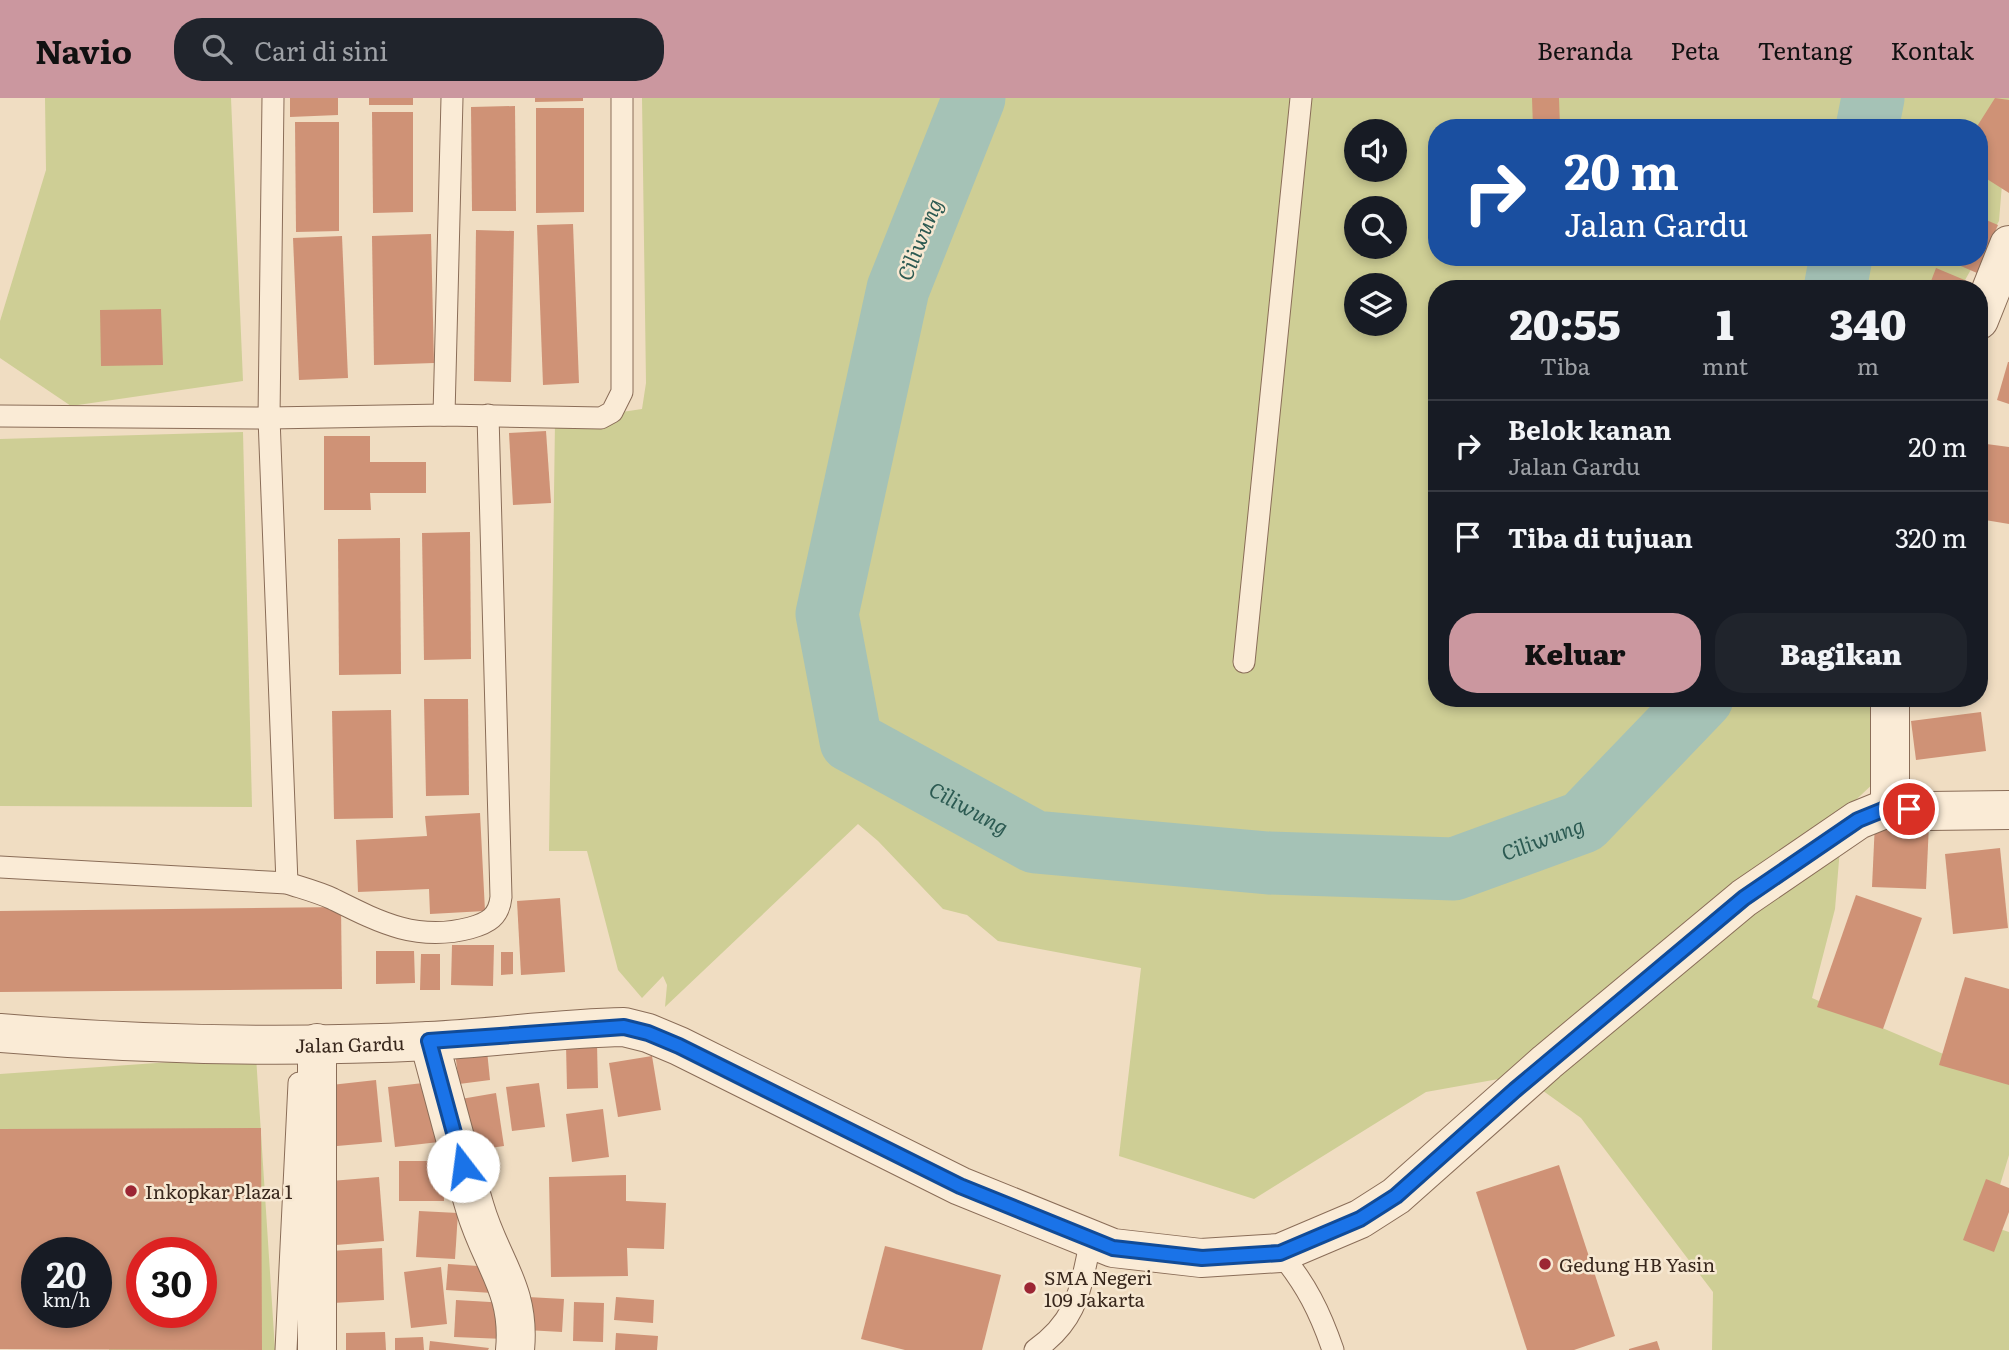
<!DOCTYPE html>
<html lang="id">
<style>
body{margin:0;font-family:Literata,serif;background:#20242c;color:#f1f3f6;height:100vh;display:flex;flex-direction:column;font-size:26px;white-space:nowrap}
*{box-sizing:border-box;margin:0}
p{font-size:23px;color:#9ea1a6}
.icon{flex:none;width:38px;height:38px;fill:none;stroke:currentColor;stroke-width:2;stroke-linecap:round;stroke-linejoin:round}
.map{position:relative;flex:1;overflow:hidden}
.drawer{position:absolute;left:1428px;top:182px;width:560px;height:427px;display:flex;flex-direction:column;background:#171b24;border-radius:28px;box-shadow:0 4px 10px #0003}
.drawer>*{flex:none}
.hud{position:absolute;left:1428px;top:21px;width:560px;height:147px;border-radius:28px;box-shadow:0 4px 10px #0003;background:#1a4fa0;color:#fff;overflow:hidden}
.controls{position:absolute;left:1344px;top:21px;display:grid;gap:14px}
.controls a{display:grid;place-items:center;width:63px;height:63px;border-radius:50%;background:#171b24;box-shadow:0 4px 10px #0003;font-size:35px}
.speed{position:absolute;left:21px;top:1139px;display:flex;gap:14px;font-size:35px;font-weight:700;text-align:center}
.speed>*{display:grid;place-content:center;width:91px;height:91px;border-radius:50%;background:#171b24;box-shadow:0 4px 10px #0003;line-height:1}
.speed small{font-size:18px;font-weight:400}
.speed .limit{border:10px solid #d22;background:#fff;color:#111}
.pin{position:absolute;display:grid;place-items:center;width:60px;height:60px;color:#fff;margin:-30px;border:4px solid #fff;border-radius:50%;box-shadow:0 2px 7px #0007}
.me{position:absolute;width:77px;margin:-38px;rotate:345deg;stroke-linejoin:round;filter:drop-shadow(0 0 5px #0008)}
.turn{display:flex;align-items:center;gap:24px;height:147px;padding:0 21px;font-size:32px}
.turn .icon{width:91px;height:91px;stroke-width:2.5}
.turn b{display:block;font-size:49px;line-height:60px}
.eta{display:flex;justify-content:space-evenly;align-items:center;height:119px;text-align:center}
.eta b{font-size:42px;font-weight:800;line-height:49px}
.button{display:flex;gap:14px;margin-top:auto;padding:14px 21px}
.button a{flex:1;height:80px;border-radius:28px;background:#cb979f;color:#111;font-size:28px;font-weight:800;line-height:80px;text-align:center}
.button a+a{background:#20242c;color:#f1f3f6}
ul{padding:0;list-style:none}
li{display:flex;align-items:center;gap:21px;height:91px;padding:0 21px;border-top:2px solid #363941}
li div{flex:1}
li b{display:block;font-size:26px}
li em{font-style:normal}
header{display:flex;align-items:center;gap:42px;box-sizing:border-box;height:98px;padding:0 35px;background:#cb979f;color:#111}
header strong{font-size:33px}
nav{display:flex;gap:38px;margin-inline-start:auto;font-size:24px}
.search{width:490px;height:63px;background:#20242c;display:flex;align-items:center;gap:18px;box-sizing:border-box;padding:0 24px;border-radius:28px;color:#9ea1a6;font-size:26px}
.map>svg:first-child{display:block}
</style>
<header>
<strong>Navio</strong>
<div class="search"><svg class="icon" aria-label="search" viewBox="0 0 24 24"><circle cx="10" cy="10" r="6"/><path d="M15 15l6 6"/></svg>Cari di sini</div>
<nav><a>Beranda</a><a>Peta</a><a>Tentang</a><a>Kontak</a></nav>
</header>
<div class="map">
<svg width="2009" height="1252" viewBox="0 0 2009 1252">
<rect width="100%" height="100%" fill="#f0ddc2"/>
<g fill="#cece95" fill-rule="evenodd">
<path d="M45,0H231L243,283L71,308L0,260V223L46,72Z"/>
<path d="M642,0H2009L1999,123L1979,157V30H1437V159H1978L1960,191H1437V600H1898L1894,666L1843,714L1835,811L1812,900L2009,984V1057L1988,1127L2009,1134V1252H1712L1713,1194L1581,1020L1521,977L1426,994L1254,1101L1119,1058L1141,870L998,843L967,817L943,811L878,743L858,726L665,909L667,887L663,878L642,900L618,872L587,753H549L555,324L642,311L646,285ZM1356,33H1395V72H1356ZM1356,110H1395V149H1356ZM1356,187H1395V226H1356Z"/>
<path d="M243,334L252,709L0,708V341Z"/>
<path d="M256,958L275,1252H109V1237L0,1236V976ZM37,1155H96V1214H37ZM142,1155H201V1214H142Z"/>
</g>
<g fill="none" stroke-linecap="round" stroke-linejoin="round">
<g stroke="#a5c2b6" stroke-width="63">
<path id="s1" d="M974,0L898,191L827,516L851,643L1035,744L1268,765L1454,771L1583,724L1702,600"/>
<path d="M1867,30L1873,0"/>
<path d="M1835,191L1841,159"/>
</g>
</g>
<g fill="#cf9276" fill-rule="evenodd">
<path d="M290,0H338V17L290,19Z"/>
<rect x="369" y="0" width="44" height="7"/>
<path d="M535,0H583V3L535,4Z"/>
<path d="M1532,0H1559L1560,30H1533Z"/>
<path d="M1995,0L2009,2V95L1979,76V30H1976Z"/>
<path d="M515,8L516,113H472L471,9Z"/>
<path d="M536,10H584V114L536,115Z"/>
<path d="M372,14H413V114L373,115Z"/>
<path d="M295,24H339V133L296,134Z"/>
<path d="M1979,119L1998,127L1977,175L1940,159H1979Z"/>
<path d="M573,126L579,285L543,287L537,127Z"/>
<path d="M476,132L514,133L511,284L474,283Z"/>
<path d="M431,136L434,265L374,267L372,138Z"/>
<path d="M342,138L348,280L299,282L293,140Z"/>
<path d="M1936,170L1986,191H1928Z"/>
<path d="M161,211L163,267L101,268L100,212Z"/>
<path d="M2008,264H2009V306L1997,302Z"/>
<path d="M546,333L551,405L513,407L509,335Z"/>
<path d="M324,338H370V364H426V395H370L371,412H324Z"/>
<path d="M1979,345L2009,349V426L1979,421Z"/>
<path d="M470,434L471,561L424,562L422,435Z"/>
<path d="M400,440L401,576L339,577L338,441Z"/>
<path d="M1979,444L1985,445L1983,488H1979Z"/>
<path d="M1925,600H1965V606L1925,605Z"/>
<path d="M424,601H468L469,697L426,698Z"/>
<path d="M391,612L393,720L334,721L332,613Z"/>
<path d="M1981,614L1986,653L1916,662L1911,623Z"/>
<path d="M480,715L485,813L430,816L429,791L358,794L356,742L427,738L425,718Z"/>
<path d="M1875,724L1929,726L1926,791L1872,789Z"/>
<path d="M2000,750L2008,830L1953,836L1945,756Z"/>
<path d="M1856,797L1922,820L1883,931L1817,909Z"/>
<path d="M560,800L565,874L521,877L517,803Z"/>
<path d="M341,809L342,891L0,894V813Z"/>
<path d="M452,847H494L493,888L451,887Z"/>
<path d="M376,853H414L415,885L376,886Z"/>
<path d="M501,854H513V876L501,877Z"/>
<path d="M421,856H440V892H420Z"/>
<path d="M1965,879L2009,891V987L1939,967Z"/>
<path d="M486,943L490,982L459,986L454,946Z"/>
<path d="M597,946L598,990L567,991L566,947Z"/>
<path d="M652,958L661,1012L618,1019L609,965Z"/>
<path d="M376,982L382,1044L337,1048L331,987Z"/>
<path d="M432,984L439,1044L395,1049L388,989Z"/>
<path d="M539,985L545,1029L512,1033L506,989Z"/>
<path d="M496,995L504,1048L470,1053L461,1001Z"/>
<path d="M603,1011L609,1059L572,1064L566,1016Z"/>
<path d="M261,1030L262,1252L0,1251V1031ZM37,1155H96V1214H37ZM142,1155H201V1214H142Z"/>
<rect x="399" y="1063" width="45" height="40"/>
<path d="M1559,1067L1615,1238L1574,1252H1527L1476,1094Z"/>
<path d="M626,1077V1103L666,1105L664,1151L627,1150L628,1178L551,1179L549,1079Z"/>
<path d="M379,1079L384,1143L336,1147L331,1083Z"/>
<path d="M1986,1081L2009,1090V1114L1994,1154L1963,1142Z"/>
<path d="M419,1113L458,1115L455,1161L416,1159Z"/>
<path d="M885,1148L1001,1177L982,1252H905L861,1241Z"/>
<path d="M382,1150L384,1202L333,1205L330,1153Z"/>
<path d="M448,1166L493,1169L492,1195L446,1192Z"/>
<path d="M441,1169L447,1226L411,1230L404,1174Z"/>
<path d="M528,1199L564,1201L562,1234L526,1232Z"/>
<path d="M616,1199L654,1202L653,1225L614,1222Z"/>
<path d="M456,1202L507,1205L505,1241L454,1239Z"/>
<path d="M574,1204L604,1205L603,1244L573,1243Z"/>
<path d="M385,1234L386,1252H346V1235Z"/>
<path d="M616,1235L658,1238L657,1252H615Z"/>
<path d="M423,1239L424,1252H395V1240Z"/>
<path d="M430,1243L489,1250L488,1252H429Z"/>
<path d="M1657,1243L1660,1252H1629V1251Z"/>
</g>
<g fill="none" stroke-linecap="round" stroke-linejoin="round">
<g stroke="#8a6d58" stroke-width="23">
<g id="service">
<path d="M273,0L269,320L287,785"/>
<path d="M444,317L452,0"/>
<path d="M0,318L269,320L444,317L601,320L612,314L622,294V0"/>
<path d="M1244,564L1301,0"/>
<path d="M0,769L287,785C302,790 318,794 333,801C379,824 417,844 470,830C488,825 499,819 501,799L488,317"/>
<path d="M1280,1155C1306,1186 1320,1214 1333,1252"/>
<path d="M286,1252L299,985"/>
<path d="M1035,1252C1079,1221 1080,1190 1091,1142"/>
</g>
</g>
<g stroke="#8a6d58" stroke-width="40">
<g id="minor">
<path d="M1979,222L2009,147"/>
<path d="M1890,709V600"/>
<path id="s2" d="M0,935C142,947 286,950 429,943C494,940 559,930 624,929L648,935L679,948L960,1088L1113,1150L1201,1160L1280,1155L1360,1121L1396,1098L1547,964L1744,800L1858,722L1890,709L1929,713L2009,712"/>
<path d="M429,943C444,998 458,1054 475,1110C491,1165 521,1191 515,1252"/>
<path d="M317,945V1252"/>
</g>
</g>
<use href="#service" stroke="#faebd6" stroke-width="21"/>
<use href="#minor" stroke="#faebd6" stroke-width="38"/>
</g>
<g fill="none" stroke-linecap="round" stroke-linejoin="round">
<g stroke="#114b97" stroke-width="18">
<path id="route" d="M463,1068L429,943L624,929L648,935L679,948L960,1088L1113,1150L1202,1160L1280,1155L1360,1121L1396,1098L1515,992L1744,800L1858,722L1890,709L1909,711"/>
</g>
<use href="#route" stroke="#1a73e8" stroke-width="12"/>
</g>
<g fill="#9c2634" stroke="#f7e8d2" stroke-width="2.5">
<circle cx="131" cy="1093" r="7"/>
<circle cx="1545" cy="1166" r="7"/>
<circle cx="1030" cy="1190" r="7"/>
</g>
<g text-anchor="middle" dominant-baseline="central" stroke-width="5" stroke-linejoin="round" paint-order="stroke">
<g font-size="19" fill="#39281d" stroke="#f7e8d2">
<text stroke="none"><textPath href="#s2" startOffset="350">Jalan Gardu</textPath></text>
</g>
<g font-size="19" fill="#39281d" stroke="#f7e8d2" text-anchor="start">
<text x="145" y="1093">Inkopkar Plaza 1</text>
<text x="1559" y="1166">Gedung HB Yasin</text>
<text x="1044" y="1179">SMA Negeri<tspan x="1044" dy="22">109 Jakarta</tspan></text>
</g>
<g font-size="21" font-style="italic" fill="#2c5a52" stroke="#f7e8d2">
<text transform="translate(918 141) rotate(-68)">Ciliwung</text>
<text stroke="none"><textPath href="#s1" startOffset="803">Ciliwung</textPath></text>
<text stroke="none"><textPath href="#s1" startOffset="1391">Ciliwung</textPath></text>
</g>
</g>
</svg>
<div class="controls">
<a><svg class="icon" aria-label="sound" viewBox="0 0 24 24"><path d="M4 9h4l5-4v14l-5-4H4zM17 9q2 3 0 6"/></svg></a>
<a><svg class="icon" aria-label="search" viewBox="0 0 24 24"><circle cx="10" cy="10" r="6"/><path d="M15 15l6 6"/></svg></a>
<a><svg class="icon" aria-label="layers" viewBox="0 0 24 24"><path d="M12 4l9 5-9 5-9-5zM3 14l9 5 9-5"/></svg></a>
</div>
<div class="speed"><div>20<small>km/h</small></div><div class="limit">30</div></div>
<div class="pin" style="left:1909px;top:711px;background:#d93025"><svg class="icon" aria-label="arrive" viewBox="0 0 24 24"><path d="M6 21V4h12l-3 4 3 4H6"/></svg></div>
<svg class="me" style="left:463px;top:1068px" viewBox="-20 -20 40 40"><circle r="19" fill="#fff"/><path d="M0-13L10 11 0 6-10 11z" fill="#1a73e8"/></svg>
<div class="hud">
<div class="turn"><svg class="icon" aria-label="right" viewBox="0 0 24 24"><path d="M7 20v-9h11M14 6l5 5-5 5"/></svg><div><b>20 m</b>Jalan Gardu</div></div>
</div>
<section class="drawer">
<div class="eta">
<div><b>20:55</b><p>Tiba</p></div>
<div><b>1</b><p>mnt</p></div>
<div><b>340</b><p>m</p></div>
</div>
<ul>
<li><svg class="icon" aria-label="right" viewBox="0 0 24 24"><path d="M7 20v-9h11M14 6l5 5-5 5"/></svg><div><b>Belok kanan</b><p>Jalan Gardu</p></div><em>20 m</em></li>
<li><svg class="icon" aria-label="arrive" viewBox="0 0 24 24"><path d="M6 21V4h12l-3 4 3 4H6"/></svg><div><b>Tiba di tujuan</b></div><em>320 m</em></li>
</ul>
<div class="button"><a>Keluar</a><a>Bagikan</a></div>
</section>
</div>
